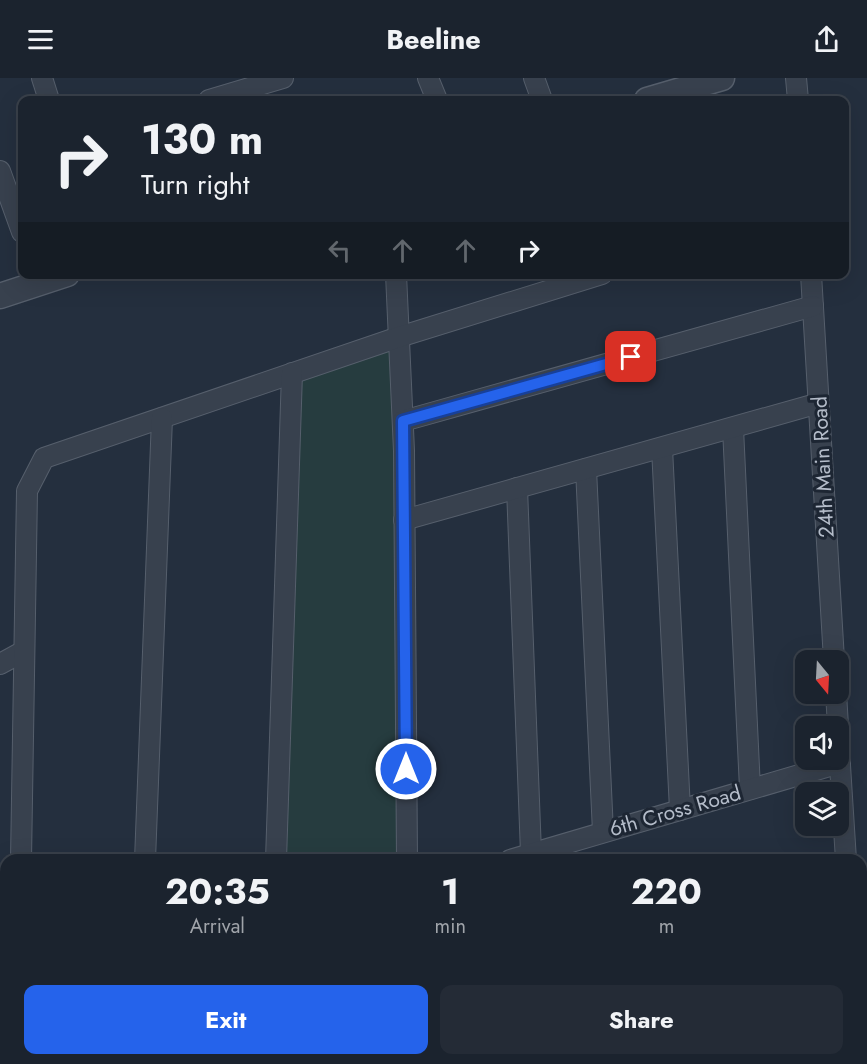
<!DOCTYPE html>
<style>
body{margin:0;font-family:Jost,sans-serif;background:#242b36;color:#f1f3f6;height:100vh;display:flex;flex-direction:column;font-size:22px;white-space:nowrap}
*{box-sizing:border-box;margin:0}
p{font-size:20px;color:#a0a4aa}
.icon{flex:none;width:33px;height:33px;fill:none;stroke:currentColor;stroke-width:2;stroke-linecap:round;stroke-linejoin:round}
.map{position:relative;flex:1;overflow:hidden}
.sheet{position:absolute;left:0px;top:776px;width:867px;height:212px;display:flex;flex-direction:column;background:#1b232e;border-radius:18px 18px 0 0;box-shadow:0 6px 24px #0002,0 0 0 2px #39404a}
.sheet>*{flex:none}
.hud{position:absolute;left:18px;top:18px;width:831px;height:183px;border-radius:12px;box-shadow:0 6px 24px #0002,0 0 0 2px #39404a;background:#1b232e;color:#f1f3f6;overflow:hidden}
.needle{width:39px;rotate:162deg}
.buttons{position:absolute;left:795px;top:572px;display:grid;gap:12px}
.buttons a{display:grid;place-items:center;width:54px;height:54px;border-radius:12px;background:#1b232e;box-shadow:0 6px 24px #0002,0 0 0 2px #39404a;font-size:30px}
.pin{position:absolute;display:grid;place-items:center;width:51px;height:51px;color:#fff;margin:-26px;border-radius:12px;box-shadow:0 3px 9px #0006}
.me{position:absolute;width:66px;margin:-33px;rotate:0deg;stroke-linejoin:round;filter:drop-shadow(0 0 4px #0008)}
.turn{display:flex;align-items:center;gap:21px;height:126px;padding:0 24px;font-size:27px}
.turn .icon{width:78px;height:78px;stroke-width:2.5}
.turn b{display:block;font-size:42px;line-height:51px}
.lanes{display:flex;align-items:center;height:57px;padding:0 24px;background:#0003;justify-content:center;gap:30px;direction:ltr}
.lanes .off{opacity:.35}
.eta{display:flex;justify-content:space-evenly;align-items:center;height:102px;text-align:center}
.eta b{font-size:36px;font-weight:700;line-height:42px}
.primary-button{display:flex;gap:12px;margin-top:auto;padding:12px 24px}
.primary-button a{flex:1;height:69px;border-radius:12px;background:#2563eb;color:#fff;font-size:24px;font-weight:700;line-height:69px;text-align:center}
.primary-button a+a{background:#242b36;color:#f1f3f6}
header{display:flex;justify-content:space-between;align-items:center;height:78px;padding:0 24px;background:#1b232e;font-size:27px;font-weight:700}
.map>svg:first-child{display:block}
</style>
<header><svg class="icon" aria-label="menu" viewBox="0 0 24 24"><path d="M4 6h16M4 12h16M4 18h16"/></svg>Beeline<svg class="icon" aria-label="share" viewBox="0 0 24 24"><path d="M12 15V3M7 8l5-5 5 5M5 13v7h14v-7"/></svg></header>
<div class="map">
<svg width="867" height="986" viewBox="0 0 867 986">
<rect width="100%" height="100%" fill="#242f3e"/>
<path fill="#263c3f" d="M397,254L406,781L267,782L287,290Z"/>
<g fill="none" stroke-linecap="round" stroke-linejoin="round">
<g stroke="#565f6c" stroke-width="22">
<g id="minor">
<path d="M42,0L49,22"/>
<path d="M428,0L437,22"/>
<path d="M534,0L542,22"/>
<path d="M796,0L798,22"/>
<path d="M209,22L283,0"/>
<path d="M0,93L22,154"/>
<path d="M396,196L404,373L407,782"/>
<path d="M811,196L834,582"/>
<path d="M403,343L813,228"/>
<path d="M733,350L750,711"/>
<path d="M662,370L680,732"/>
<path d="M586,391L603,754"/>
<path d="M517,410L531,775"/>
<path d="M404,442L819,325"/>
<path d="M0,586L24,573"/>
<path d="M836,615L838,648"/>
<path d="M838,656L846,782"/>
<path d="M21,782L27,413L44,380L399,259L602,196"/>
<path d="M145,782L162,340"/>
<path d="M276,782L292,295"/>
<path d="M510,782L840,685"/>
<path d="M861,852L867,850"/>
<path d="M0,931L6,930"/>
<path d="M262,986L263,981"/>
<path d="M400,986L417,981"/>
<path d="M775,986L776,981"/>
</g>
</g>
<g stroke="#565f6c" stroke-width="27">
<g id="tertiary">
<path d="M647,22L722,0"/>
<path d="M0,218L67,196"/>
</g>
</g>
<use href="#minor" stroke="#38414e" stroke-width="20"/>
<use href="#tertiary" stroke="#38414e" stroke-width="24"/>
</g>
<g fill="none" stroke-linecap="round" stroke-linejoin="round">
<g stroke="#184099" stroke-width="15">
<path id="route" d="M406,691L403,343L631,279"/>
</g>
<use href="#route" stroke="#2563eb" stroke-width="10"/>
</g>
<g text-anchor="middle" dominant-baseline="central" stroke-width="6" stroke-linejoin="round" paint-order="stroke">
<g font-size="21" fill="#b4bcc9" stroke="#1d2633">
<text transform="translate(823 389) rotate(-93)">24th Main Road</text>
<text transform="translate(675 733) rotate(-16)">6th Cross Road</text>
</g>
</g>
</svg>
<div class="buttons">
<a><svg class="needle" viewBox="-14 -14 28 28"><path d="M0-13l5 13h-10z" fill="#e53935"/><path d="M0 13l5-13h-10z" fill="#a0a4aa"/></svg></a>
<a><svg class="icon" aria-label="sound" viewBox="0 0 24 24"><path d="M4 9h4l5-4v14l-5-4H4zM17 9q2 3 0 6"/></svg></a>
<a><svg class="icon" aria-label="layers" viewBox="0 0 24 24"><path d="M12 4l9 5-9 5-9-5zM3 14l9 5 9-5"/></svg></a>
</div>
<div class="pin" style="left:631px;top:279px;background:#d93025"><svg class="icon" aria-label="arrive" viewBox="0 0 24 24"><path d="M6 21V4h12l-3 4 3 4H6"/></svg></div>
<svg class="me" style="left:406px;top:691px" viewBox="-20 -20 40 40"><circle r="17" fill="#2563eb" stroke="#fff" stroke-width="3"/><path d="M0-11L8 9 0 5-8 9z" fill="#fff"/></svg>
<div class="hud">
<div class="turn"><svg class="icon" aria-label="right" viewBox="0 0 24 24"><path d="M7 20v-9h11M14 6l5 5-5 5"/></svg><div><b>130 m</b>Turn right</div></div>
<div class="lanes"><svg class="icon off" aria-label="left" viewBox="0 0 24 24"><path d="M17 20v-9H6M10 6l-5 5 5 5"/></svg><svg class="icon off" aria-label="ahead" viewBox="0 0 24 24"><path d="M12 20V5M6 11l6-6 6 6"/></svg><svg class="icon off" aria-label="ahead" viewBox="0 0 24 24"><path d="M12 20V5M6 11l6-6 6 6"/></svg><svg class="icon" aria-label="right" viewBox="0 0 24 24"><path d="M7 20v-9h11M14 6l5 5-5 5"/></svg></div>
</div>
<section class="sheet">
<div class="eta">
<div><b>20:35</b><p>Arrival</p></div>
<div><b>1</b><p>min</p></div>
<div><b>220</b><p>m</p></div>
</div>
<div class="primary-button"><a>Exit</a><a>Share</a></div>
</section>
</div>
